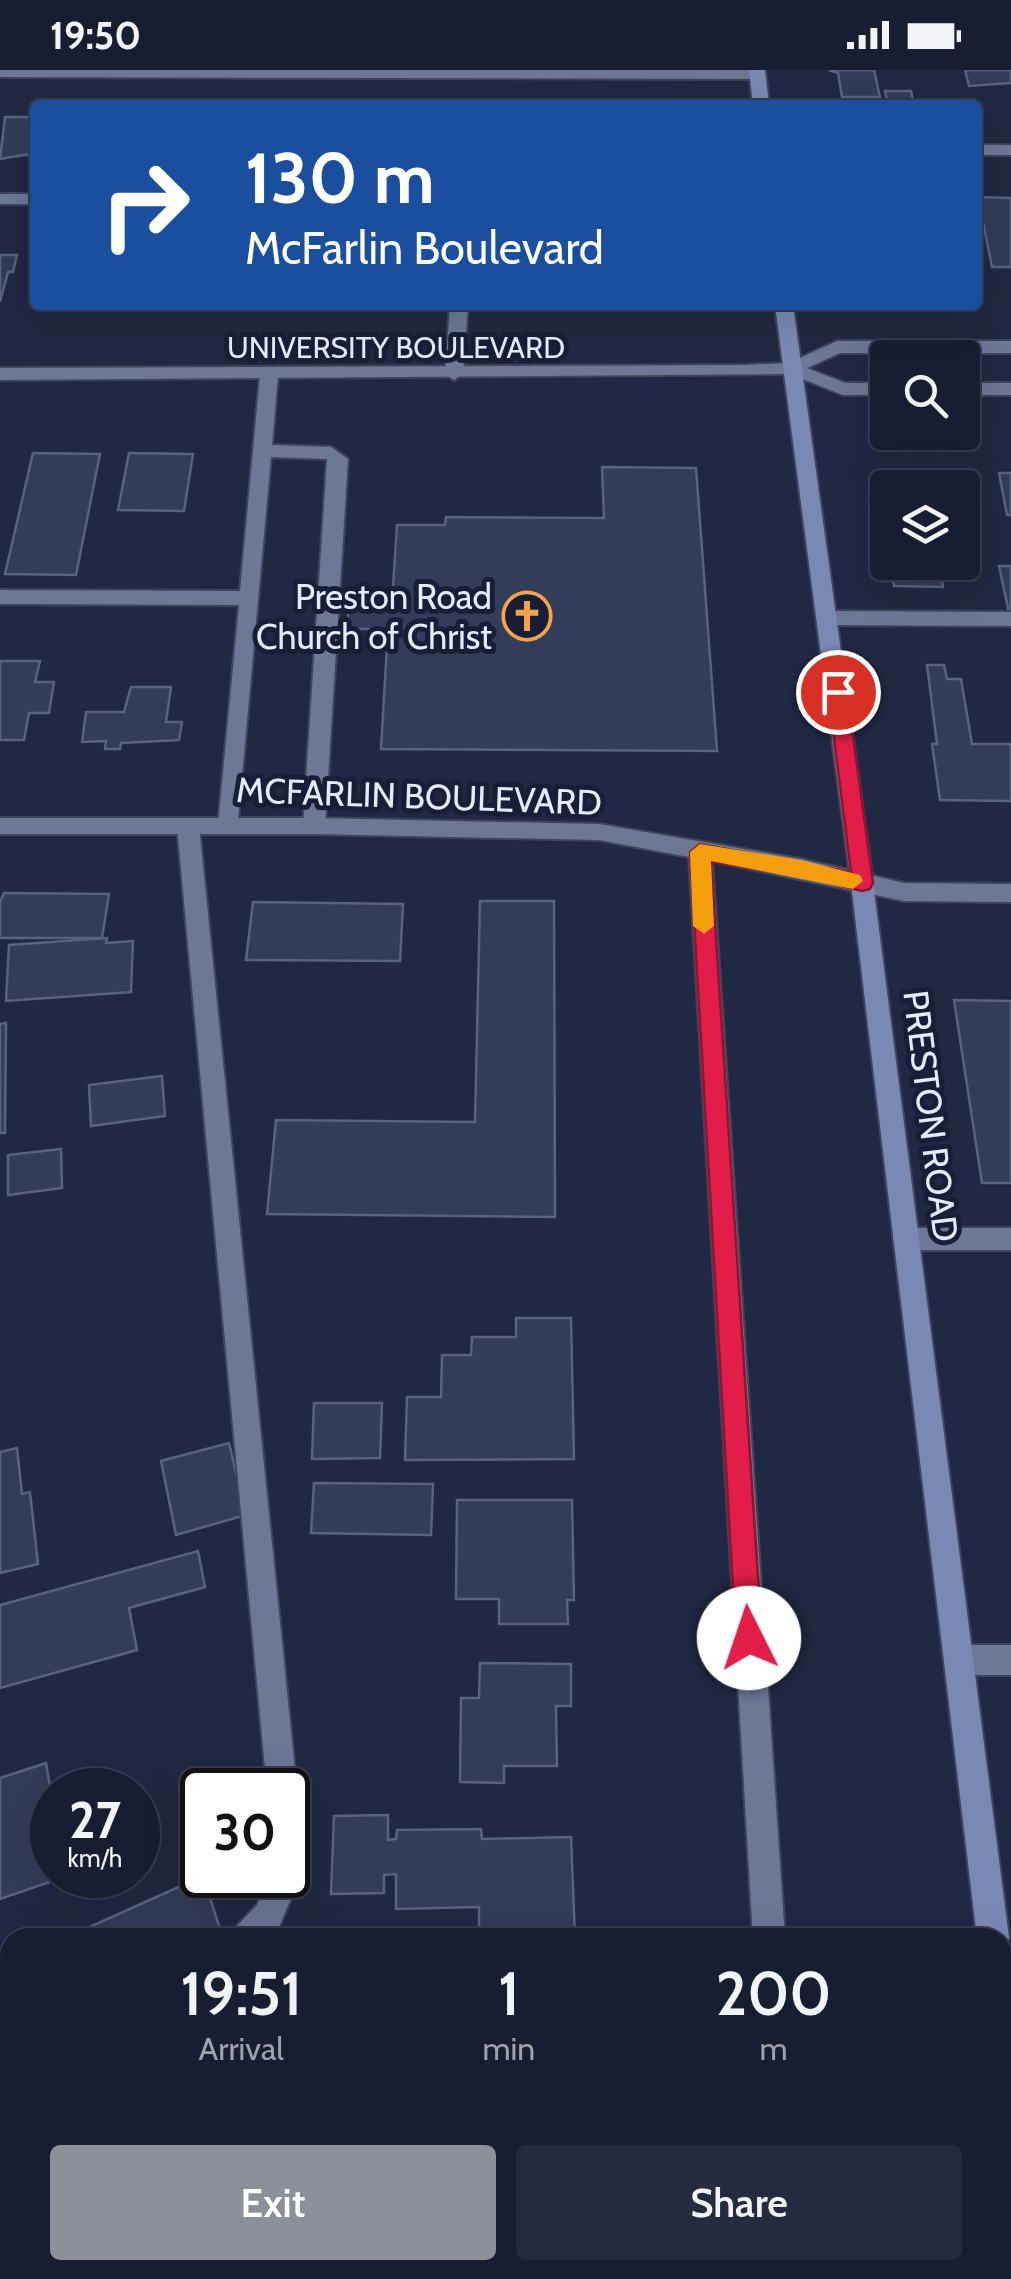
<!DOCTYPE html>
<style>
body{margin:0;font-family:Cabin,sans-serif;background:#252b3e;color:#f1f3f6;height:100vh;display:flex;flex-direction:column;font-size:38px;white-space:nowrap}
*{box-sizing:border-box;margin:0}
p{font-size:32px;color:#9fa2ac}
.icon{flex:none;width:55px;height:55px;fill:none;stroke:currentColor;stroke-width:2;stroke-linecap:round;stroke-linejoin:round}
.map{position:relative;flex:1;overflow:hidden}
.sheet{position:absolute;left:0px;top:1858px;width:1012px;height:352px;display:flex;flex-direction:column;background:#181e32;border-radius:30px 30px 0 0;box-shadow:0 10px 40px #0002,0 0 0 2px #363c4d}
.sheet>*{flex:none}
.guide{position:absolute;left:30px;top:30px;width:952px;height:210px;border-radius:10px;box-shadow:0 10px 40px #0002,0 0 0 2px #363c4d;background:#1a4fa0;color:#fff;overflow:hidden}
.buttons{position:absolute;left:870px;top:270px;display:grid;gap:20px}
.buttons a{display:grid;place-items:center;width:110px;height:110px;border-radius:10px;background:#181e32;box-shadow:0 10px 40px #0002,0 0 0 2px #363c4d;font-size:50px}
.speed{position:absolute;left:30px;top:1698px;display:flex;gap:20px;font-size:50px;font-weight:700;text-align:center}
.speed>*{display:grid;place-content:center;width:130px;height:130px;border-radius:50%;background:#181e32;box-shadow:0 10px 40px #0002,0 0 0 2px #363c4d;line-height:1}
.speed small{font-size:25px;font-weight:400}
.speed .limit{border:5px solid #111;border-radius:15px;background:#fff;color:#111}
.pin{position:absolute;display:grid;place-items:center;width:85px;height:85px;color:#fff;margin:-42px;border:5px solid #fff;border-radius:50%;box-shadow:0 2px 10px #0007}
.me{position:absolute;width:110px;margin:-55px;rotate:356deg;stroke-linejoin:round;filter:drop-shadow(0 0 8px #0008)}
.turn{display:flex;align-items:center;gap:35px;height:210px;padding:0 50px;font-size:45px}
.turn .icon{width:130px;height:130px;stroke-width:2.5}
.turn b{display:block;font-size:70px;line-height:85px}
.eta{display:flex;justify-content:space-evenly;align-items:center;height:170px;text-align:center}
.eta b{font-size:60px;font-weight:600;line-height:70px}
.button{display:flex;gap:20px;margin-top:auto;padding:20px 50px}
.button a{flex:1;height:115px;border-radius:10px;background:#8c9099;color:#fff;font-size:40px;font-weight:600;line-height:115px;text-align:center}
.button a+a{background:#252b3e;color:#f1f3f6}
.status{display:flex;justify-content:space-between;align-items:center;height:70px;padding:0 50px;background:#181e32;direction:ltr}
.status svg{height:28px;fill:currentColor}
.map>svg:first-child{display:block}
</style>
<div class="status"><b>19:50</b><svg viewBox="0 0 49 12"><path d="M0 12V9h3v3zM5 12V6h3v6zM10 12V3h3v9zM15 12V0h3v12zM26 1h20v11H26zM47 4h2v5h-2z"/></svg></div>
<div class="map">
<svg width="1011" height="2209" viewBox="0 0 1011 2209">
<rect width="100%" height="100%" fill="#202843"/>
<g fill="#333c58" stroke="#586381" stroke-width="2.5">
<path d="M829,0H874L880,27H842L838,3Z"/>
<path d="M965,0H1011V13L969,16Z"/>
<path d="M885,21H911L914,35H888Z"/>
<path d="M5,47H35V80L30,84L0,89Z"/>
<path d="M978,127L1011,128V197H992Z"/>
<path d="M0,185H17L13,202H8L0,232Z"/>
<path d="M311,235H372V240H310Z"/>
<rect x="479" y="235" width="102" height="4"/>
<path d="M33,383L100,384L76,505L5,504Z"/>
<path d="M129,383L193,384L184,441L118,440Z"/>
<path d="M602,397L696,398L717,681L381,679L388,559H347L349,532H392L397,455H445L446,447L604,448Z"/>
<path d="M888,403H957L960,418H891Z"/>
<path d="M999,403H1011V445H1007Z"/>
<path d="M879,438H888V492H939L943,517L894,516L893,511H881L876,478H885Z"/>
<path d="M999,496H1011V543H1009Z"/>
<path d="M0,591H40L35,612H54L49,643H29L24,670H0Z"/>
<path d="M927,595H944L947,609H961L972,674H1011V731L940,730L932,674H937Z"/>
<path d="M131,617H171L166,652H182L179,670L121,673L120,679H105L106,671L82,672L86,642H124Z"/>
<path d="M4,823L109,824L102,868H0V832Z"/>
<path d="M480,831H554L555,1147L267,1144L276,1050L475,1052Z"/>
<path d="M253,832L403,834L400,891L246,890Z"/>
<path d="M107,868L106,873L133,871L131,922L6,931L9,875Z"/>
<path d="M954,930L1011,931V1113H982Z"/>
<path d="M6,953L5,1063H0V954Z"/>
<path d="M162,1006L165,1046L91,1056L89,1015Z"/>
<path d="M61,1079L62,1118L8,1125V1085Z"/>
<path d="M516,1248H571L574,1389L405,1390L407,1327H441L442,1285H471L472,1267H516Z"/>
<path d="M314,1333H382L380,1388L312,1389Z"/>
<path d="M229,1373L246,1445L176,1465L161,1391Z"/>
<path d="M17,1378L22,1424L30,1422L38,1494L0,1503V1382Z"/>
<path d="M314,1413L433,1414L431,1465L311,1463Z"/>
<path d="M457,1430H572L574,1530H567L568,1554H499V1529H456Z"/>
<path d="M198,1481L205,1517L129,1538L137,1580L0,1618V1535Z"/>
<path d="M480,1593L571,1594V1636H556L557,1696H504V1713L460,1712L461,1628H479Z"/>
<path d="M46,1693L52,1728V1805H70L0,1829V1708Z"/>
<path d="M388,1745V1770L396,1769L397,1760L481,1759L482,1769L571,1767L575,1868H479V1837L396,1839V1804L384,1805V1823L331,1824L334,1746Z"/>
<path d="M203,1806L222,1865L217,1868H65Z"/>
</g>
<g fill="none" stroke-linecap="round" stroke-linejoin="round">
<g stroke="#3e455b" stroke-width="4">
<g id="service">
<rect x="978" y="75" width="33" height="10"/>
<rect x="0" y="124" width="35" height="10"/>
<path d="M450,235H468L463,304L454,310L445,304Z"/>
<path d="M269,299L278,305L272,375L331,377L348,389L325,756L314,764L303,756L327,389L271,387L237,761L229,763L218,755L239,535L0,534V520L240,521L260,305Z"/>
<path d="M828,541L1011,542V556L828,555L818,548Z"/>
<path d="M188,748L199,756L297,1720L288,1733V1720H267L177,756Z"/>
<path d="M906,1158H1011V1180H906L897,1177L893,1169L897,1161Z"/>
<path d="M288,1791L296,1794L301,1805L279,1857L269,1868H231L236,1857L257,1835L269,1805H288Z"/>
<path d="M10,2104V2144L0,2148V2108Z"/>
</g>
</g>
<g stroke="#3e455b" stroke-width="4">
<g id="minor">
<path d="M0,0H760L765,4L757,9L0,7Z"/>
<path d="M0,748H314L599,754L801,789L904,813L1011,814V832L904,831L712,791L785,1868H753L689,787L599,770L314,764H0Z"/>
<path d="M959,1575H1011V1605H959L949,1600L944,1590L949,1580Z"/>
<path d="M678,2200H713L709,2209H675Z"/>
</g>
</g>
<g stroke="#3e455b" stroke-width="4">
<g id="tertiary">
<path d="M837,271H1011V283H840L807,298L845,313H888V325H843L790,304L0,310V298L744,295L789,293Z"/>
<rect x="962" y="313" width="49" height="12"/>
</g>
</g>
<g stroke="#3e455b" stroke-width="4">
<g id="secondary">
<path d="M749,0H765L769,35H753Z"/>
<path d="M775,235H793L873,813L1009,1868L1002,1880V1868H977L851,813Z"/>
<path d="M1002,1930L1011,1934V2032L1002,2029Z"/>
</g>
</g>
<use href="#service" fill="#6d7897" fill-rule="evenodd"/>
<use href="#minor" fill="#6d7897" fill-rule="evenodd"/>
<use href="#tertiary" fill="#6d7897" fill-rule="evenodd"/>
<use href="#secondary" fill="#7a89b4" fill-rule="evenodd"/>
</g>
<path fill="#e11d48" stroke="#92132f" stroke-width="2.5" d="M838,615L847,622L873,813L870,819L862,821L801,806L711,792L762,1568L759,1578L749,1582L740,1578L736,1568L690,782L700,774L851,802L828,622Z"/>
<path fill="#f59e0b" d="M700,774L801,790L860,805L863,811L853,819L711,791L714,856L704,864L693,856L690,782Z"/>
<defs>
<g id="church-ring" transform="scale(2.5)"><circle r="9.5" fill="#171f38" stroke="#f6a246" stroke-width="1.5"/><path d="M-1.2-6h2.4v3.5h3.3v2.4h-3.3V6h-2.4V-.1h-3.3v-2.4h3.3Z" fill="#f6a246"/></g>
</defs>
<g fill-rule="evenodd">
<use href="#church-ring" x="527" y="546"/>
</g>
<g text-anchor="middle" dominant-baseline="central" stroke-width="10" stroke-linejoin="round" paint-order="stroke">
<g font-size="30" fill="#e4ebfc" stroke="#171f38">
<text x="396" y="277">UNIVERSITY BOULEVARD</text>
</g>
<g font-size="35" fill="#e4ebfc" stroke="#171f38" text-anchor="end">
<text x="492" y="526">Preston Road<tspan x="492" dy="40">Church of Christ</tspan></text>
</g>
<g font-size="35" fill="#e4ebfc" stroke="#171f38">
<text transform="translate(419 726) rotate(2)">MCFARLIN BOULEVARD</text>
<text transform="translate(931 1046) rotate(83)">PRESTON ROAD</text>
</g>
</g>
</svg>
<div class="buttons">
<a><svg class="icon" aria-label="search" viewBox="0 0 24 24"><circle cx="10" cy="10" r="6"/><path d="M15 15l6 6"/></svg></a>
<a><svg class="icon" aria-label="layers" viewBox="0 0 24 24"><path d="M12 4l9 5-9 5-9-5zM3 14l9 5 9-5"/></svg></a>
</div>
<div class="speed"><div>27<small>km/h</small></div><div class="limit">30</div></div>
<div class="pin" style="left:838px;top:622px;background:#d93025"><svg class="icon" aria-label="arrive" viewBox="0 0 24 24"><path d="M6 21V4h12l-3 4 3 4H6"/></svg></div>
<svg class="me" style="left:749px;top:1568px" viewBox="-20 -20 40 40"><circle r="19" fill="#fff"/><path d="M0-13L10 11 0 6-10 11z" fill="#e11d48"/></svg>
<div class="guide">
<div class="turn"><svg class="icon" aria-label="right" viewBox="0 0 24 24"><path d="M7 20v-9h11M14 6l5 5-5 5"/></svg><div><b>130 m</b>McFarlin Boulevard</div></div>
</div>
<section class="sheet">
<div class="eta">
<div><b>19:51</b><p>Arrival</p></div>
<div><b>1</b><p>min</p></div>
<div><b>200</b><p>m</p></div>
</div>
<div class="button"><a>Exit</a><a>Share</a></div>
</section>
</div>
